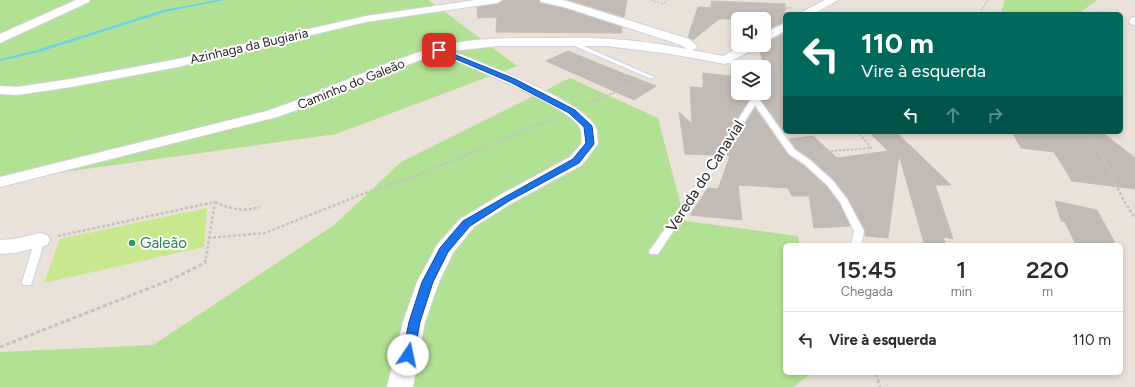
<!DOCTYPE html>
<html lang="pt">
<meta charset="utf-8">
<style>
body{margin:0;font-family:Figtree,sans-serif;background:#f7f7f7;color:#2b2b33;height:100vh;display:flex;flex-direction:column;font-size:15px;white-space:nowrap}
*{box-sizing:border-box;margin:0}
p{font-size:13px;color:#7c7c81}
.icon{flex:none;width:22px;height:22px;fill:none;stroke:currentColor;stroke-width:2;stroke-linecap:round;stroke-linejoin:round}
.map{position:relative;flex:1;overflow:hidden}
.sheet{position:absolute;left:783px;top:243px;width:340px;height:132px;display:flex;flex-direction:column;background:#fff;border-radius:6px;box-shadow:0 2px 6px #0003}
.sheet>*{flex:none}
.guide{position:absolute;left:783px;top:12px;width:340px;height:122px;border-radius:6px;box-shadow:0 2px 6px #0003;background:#00695c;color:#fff;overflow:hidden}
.fabs{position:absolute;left:731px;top:12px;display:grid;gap:8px}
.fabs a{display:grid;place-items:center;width:40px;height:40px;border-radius:6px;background:#fff;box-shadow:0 2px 6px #0003;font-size:20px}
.pin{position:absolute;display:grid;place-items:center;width:34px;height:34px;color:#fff;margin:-17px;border-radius:8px;box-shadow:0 2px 6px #0006}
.me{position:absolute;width:44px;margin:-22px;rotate:11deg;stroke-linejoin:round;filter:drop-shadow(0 0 3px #0008)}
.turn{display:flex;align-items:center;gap:14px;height:84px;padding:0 12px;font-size:18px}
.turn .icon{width:52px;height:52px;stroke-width:2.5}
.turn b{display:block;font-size:28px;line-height:34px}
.lanes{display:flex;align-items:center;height:38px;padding:0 12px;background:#0003;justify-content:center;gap:20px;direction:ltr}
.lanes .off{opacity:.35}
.eta{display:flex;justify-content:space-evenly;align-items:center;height:68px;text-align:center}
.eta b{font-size:24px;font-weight:600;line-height:28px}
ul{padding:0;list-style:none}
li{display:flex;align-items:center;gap:12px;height:56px;padding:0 12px;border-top:1px solid #e1e1e2}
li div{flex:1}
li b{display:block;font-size:15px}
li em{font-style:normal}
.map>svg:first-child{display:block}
</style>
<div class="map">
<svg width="1135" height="387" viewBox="0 0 1135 387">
<rect width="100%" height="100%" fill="#eae1d8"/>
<g fill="#b3e194">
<path d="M0,0H429L517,66L336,134L0,181Z"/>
<path d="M1005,0H1097L1078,14H1000Z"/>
<path d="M570,78L658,118L685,221L798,236L799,245H785V373H808V376L793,387H0V352L153,345L334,225L401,162Z"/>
</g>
<path fill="#c8e890" d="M207,208L204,247L44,283L60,239Z"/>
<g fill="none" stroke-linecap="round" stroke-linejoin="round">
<path fill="#6bd1ec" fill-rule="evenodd" d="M217,0H225L165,12L39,52L0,61V59L37,50L163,10Z"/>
</g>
<g fill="#c2bbb5" stroke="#c5bdb2">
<path d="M503,0H539L541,3L564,8L622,27L621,33L496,32L497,17L478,18L477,7L497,4Z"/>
<path d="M568,0H627L624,17Z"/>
<path d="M711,1L785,4V22L764,31V19H719L693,40L688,37L698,7L712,8Z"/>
<path d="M785,33V133L760,99V93H764V72H765L759,47L760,45H764V43Z"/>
<path d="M568,51L627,75H628L656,86L634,100L546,61Z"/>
<path d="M731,69H738V93H750V99L714,155L685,154L679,112L692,124L690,87L703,88V73L731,76Z"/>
<path d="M755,108L788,155L803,165L826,186L839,203L850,226L814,228L809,196H792L788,188L738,185L742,220L690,215L708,188L718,189L730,156L725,155Z"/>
<path d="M869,132H896L951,185H935L953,239L943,237L946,245L924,243L899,155L888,238L865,236V230L848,198L834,180L811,159L796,149L789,139L813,136L837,158L888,151Z"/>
<path d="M1012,132H1102L1135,158V189L1072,181L1054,152L1021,148Z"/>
<path d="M1055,201L1097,210L1116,245H1076L1065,222L1061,221Z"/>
</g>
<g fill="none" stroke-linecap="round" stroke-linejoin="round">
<g stroke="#ced2e0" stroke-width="2">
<g id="service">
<path d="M568,41H572L654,77L653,78H649L568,43Z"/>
<path d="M725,58L742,62L750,67C741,67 732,64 723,61V59Z"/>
<path d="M751,93H759V99L795,150L810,160L833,181L847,199L864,231L861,245H851L854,231L840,202L827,185L804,164L789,154L755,105L714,171L658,254H650L649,252L650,250L706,171L751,99Z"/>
<path d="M40,237L43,238L45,240L32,282L31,285H23L22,282L35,240L37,238Z"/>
</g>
</g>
<g stroke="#ced2e0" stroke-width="2">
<g id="minor">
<path d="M76,0H90L89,2L0,43V34Z"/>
<path d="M475,0H502L497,3L366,22L178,67L71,87L17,95L0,94V86L17,87L71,79L178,59L366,16Z"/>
<path d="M540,0H562L570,2L689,39L697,46L695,49L692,50L723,56L744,45H759L757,48L725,64L671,54L607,46H498L452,51C482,63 581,100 595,126C598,131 597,139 598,144L582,165L512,203L474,227L453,253L439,282L425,322L413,387H387L403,322L417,282L437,245L460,219L500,195L570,157L582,143C581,139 582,132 580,128C570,106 464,65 439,54C383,71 332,99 277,117L0,187V177L267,111C324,92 378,63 437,47C469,38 503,38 536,38C560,38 585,37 609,39C635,40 661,44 687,49L681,45L564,7L541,2Z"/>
<path d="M825,0H838L814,14H800L802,12Z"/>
<path d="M1135,17V25L1131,24L1129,22L1131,18Z"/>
<path d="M785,23V31L764,42V33Z"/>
<path d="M40,233L47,235L50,240L47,245L15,253L0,254V240L15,239Z"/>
</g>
</g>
<g stroke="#c3c3c3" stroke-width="1.5" stroke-dasharray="2 1.5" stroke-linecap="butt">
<path d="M651,0L663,4L667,0"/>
<path d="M709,6L793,8"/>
<path d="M979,14L988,0"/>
</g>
<g stroke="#c3c3c3" stroke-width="2" stroke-dasharray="2.5 1.5" stroke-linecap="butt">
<path d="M587,104L634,84"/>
<path d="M1079,132L1098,148L1100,153"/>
<path d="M819,152L871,148L858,132"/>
<path d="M471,153L553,119"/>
</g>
<g stroke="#c3c3c3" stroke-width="2.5" stroke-dasharray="3 2" stroke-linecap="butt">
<path d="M819,152H821"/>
<path d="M1100,152L1124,201L1135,218"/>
<path d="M215,202C230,209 244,212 260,207"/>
<path d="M58,236L215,202L206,258"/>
<path d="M208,238L265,233L360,195L413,177L474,152"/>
</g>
<g stroke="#c3c3c3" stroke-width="3" stroke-dasharray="4 2.5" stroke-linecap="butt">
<path d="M0,347L170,280L205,263L206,257"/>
<path d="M876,373L880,387"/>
</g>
<use href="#service" fill="#fff" fill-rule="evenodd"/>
<use href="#minor" fill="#fff" fill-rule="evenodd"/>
</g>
<path fill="#1a73e8" stroke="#114b97" d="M437,49H441L515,79L575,110L592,126L594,144L579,163L509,201L470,226L448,252L433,282L420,322L414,355L412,359L408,360L403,359L402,355L409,322L422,282L440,248L463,221L503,198L573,159L586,143L584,127L569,113L510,82L437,51Z"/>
<circle fill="#2e9e5b" stroke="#fff" stroke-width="1.5" cx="132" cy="243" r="4"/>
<g text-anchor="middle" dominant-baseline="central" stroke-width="4" stroke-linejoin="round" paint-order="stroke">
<g font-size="13" fill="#272727" stroke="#fff">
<text transform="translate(249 46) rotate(-13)">Azinhaga da Bugiaria</text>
<text transform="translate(351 84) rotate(-22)">Caminho do Galeão</text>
</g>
<g font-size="15" fill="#272727" stroke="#fff">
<text transform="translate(705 176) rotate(-57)">Vereda do Canavial</text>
</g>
<g font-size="15" fill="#27864d" stroke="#fff" text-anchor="start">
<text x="140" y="243">Galeão</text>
</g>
</g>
</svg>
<div class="fabs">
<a><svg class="icon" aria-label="sound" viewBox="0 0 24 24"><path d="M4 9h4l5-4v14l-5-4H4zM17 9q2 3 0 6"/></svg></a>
<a><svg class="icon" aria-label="layers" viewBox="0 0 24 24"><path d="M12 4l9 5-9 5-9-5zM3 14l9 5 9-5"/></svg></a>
</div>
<div class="pin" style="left:439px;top:50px;background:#d93025"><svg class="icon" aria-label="arrive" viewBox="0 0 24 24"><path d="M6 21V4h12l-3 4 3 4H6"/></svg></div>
<svg class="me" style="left:408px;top:355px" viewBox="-20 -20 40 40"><circle r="19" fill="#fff"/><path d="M0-13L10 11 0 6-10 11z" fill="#1a73e8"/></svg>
<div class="guide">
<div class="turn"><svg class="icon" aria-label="left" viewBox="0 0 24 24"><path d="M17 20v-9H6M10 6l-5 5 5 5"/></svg><div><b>110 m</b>Vire à esquerda</div></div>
<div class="lanes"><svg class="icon" aria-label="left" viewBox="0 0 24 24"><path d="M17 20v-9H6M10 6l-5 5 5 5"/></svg><svg class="icon off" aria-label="ahead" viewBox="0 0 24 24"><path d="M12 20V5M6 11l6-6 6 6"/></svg><svg class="icon off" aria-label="right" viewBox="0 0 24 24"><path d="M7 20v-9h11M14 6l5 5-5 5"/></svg></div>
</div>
<section class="sheet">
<div class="eta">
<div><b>15:45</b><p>Chegada</p></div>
<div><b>1</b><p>min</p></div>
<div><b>220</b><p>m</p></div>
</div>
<ul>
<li><svg class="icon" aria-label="left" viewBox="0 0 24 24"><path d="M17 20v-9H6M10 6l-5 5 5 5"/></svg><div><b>Vire à esquerda</b></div><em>110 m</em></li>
</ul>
</section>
</div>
